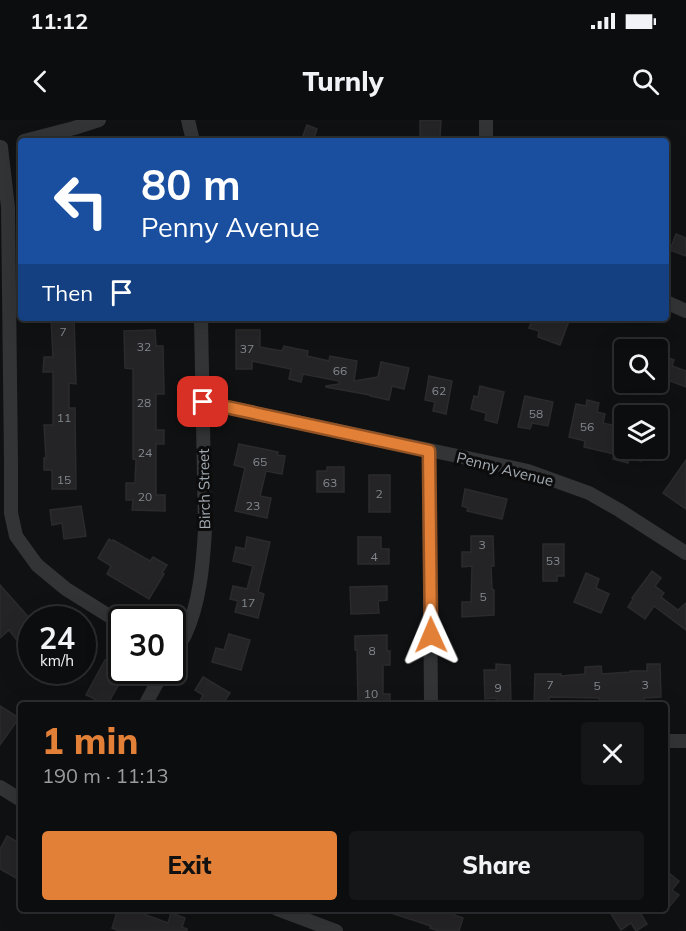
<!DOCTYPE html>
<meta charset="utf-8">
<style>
body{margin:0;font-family:Mulish,sans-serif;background:#151617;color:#f1f3f6;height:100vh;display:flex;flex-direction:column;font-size:22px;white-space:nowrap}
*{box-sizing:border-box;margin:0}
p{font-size:20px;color:#9a9c9e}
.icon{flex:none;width:33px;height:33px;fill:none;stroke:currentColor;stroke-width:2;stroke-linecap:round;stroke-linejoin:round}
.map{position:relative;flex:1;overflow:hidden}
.side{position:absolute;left:18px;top:582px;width:650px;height:210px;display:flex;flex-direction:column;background:#0c0d0e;border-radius:6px;box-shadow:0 6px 24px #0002,0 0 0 2px #2c2d2e}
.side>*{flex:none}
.guide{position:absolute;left:18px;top:18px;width:651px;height:183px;border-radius:6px;box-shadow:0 6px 24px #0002,0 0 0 2px #2c2d2e;background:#1a4fa0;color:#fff;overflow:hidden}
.controls{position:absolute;left:614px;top:219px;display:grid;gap:12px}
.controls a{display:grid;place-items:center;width:54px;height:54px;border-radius:6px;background:#0c0d0e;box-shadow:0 6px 24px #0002,0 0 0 2px #2c2d2e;font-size:30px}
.speed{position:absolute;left:18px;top:486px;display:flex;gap:12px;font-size:30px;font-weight:700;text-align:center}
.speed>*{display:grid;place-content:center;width:78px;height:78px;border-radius:50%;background:#0c0d0e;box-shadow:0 6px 24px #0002,0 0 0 2px #2c2d2e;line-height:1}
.speed small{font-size:15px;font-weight:400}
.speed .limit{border:3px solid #111;border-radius:9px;background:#fff;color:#111}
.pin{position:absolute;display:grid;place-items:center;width:51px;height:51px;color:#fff;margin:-26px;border-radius:12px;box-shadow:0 3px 9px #0006}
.me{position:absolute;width:66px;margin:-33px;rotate:359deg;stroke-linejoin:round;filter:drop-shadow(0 0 4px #0008)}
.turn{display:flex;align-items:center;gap:21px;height:126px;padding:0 24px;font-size:27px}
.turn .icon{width:78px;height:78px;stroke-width:2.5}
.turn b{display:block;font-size:42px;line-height:51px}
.then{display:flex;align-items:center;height:57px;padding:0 24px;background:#0003;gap:12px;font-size:22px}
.round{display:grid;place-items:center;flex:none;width:63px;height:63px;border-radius:6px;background:#151617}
.headline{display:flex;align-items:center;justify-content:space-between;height:102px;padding:0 24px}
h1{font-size:36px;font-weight:800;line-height:45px;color:#e38037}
.button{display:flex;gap:12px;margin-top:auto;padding:12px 24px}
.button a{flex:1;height:69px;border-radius:6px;background:#e38037;color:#111;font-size:24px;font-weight:800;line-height:69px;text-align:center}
.button a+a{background:#151617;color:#f1f3f6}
.status{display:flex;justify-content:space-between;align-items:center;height:42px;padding:0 30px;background:#0c0d0e;direction:ltr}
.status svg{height:16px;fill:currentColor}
header{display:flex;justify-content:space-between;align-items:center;height:78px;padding:0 24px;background:#0c0d0e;font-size:27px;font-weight:800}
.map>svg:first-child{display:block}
</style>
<div class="status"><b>11:12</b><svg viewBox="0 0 49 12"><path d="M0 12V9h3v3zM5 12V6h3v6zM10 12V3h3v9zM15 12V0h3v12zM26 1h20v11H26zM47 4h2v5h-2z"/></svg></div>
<header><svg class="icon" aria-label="back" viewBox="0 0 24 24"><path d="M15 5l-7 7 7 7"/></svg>Turnly<svg class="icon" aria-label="search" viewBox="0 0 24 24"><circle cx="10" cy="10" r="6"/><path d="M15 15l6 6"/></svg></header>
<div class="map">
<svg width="686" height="811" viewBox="0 0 686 811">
<rect width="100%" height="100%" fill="#101112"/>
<g fill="#242426" stroke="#2b2b2e" stroke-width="1.5">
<path d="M420,0H441L440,17H420Z"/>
<path d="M307,5L317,9L313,21H301Z"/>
<path d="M676,114L686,118V136L670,130Z"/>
<path d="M51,198H74L76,264L69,263V288H75L76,369H52V350H44V338H46L44,305H53V252H43L44,237H53Z"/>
<path d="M533,198H570L560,225L538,217L539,211L529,208Z"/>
<path d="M155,210L156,226H163L164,274H156V310H164V324H156V375H165V391L132,390L133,380H126V363H135L136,340L133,339V249L125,248L124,211Z"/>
<path d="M236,210H260V227L282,231L284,226L308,231L307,236L329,241L330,236L357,241L354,261L378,257L381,242L409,248L404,269L392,266L389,280L370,276V275L326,267V266L339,264V261L303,254L301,262L289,259L291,249L252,241V249H236Z"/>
<path d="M657,233L674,240L672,246L686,251V267L657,256Z"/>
<path d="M429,256L452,261L446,294L433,291L435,282L425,280Z"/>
<path d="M480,266L504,272L497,303L485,300L486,293L471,289L474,276L478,277Z"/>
<path d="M525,276L553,282L548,306L532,303L530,309L518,307Z"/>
<path d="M587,280L599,283L597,292L605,294L603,303L624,308V328H644L641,341L629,338L628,343L613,339L614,334L584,327L585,321L569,317L576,284L586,286Z"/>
<path d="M239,324L278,332L277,335L285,336L282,354L266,351L260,376L271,378L267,398L235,391L245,348L234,345Z"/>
<path d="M686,340V389L663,373Z"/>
<path d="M327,347H344V372H317V351H327Z"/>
<rect x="369" y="355" width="21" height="37"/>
<path d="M465,369L507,379L502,399L467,391L468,388L462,386Z"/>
<path d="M81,386L86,416L64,419L62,403L52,405L50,390Z"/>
<path d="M471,416H493L494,446H491L492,469L494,470V495L462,497V482H471L472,446L462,447V432H471Z"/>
<path d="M247,417L270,422L258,472L264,474L258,498L235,492L238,481L230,479L233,466L247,469L253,446L233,441L236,427L245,429Z"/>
<path d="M358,417H381V429H389V444H358Z"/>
<path d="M109,419L112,421L113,420L150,441L153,437L167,445L162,453L164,454L149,479L107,454L111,446L98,438Z"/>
<path d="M543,424H564V456H557V461H543Z"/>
<path d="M652,451L661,458L655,466L664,473L661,477L678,490L686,483V510L654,486L645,499L628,487L633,479L632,478Z"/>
<path d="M586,453L599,459L596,468L609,474L601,493L574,482Z"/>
<path d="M0,465L32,501V512L19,523L9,510L0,518Z"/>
<path d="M387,466V480L378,481L379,493L351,494L350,467Z"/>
<path d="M229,514L250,520L241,550L212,542L216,528L224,530Z"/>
<path d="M387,515V531H390V545H383V574H390V585H358L357,530H355V516Z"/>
<path d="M105,540L122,549V550L126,552L107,585L86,575Z"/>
<path d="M496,544L510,545L511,585H497L496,578L485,579L484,550H496Z"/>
<path d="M647,544H660L661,577L644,578V584L600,585L599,578L549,577V585H534L535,554H561V556L585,554V547L601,546L602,554L630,552V551H647Z"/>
<path d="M203,557L230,573L222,585H198L203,575L195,570Z"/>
<path d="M0,586L19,598L0,625Z"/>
<path d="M7,716L21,724V761L0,749V729Z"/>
<path d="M664,749L679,761L672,770L679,775L664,793Z"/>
<path d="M118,789H130L168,803L171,793L185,798L182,807L187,809V811H119L112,808Z"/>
<path d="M386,789H456L454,795L463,798L459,811H439L430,808L431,806L385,791Z"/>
<path d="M608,789H638L647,804L636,811L631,803L621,810Z"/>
</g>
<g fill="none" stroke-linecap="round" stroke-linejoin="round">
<g stroke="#323436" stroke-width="14">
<path d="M188,0L193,21"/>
<path d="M486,0V21"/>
<path d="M24,21L74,8L99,0"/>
<path d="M1,27L8,87L11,343V393L16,416L37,445L66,469L122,504"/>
<path d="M666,182L686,191"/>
<path d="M203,282L528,351L589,373L619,390L686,433"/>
<path d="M429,331L431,585"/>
<path d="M172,535C176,528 181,522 185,515C200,483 203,444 205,410L201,198"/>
<path d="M145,585L164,550"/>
<path d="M664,621H686"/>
<path d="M0,667L21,680"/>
<path d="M277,789L336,811"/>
</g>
</g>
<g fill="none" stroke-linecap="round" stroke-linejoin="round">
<g stroke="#945324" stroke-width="15">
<path id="route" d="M203,282L429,331L431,515"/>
</g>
<use href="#route" stroke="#e38037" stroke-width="10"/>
</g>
<g text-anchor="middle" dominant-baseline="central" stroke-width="6" stroke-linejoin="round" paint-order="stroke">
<g font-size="12" fill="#82888e">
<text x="63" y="211">7</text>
<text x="144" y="226">32</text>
<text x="247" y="228">37</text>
<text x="340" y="250">66</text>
<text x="439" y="270">62</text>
<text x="144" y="282">28</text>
<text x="536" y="293">58</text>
<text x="64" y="297">11</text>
<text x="587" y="306">56</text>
<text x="145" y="332">24</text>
<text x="260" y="341">65</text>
<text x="64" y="359">15</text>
<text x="330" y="362">63</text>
<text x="379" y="373">2</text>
<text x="145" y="376">20</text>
<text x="253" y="385">23</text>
<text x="482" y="424">3</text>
<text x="374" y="436">4</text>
<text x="553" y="440">53</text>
<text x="483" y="476">5</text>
<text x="248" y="482">17</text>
<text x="372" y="530">8</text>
<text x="550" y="564">7</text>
<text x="645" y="564">3</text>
<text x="597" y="565">5</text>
<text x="498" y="567">9</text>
<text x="371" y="573">10</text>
</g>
<g font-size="15" fill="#a3abb2" stroke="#0c0c0d">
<text transform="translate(505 349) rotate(14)">Penny Avenue</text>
<text transform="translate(204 369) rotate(-91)">Birch Street</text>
</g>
</g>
</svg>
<div class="controls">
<a><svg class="icon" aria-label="search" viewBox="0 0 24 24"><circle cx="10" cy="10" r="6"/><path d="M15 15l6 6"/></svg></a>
<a><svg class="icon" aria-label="layers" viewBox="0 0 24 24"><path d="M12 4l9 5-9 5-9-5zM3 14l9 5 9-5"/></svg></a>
</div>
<div class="speed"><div>24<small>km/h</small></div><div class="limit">30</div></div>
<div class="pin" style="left:203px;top:282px;background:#d93025"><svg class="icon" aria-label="arrive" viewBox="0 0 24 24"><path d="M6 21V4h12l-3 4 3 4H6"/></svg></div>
<svg class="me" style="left:431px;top:515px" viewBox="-20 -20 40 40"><path d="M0-17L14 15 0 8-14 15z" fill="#e38037" stroke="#fff" stroke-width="4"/></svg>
<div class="guide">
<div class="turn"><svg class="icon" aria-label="left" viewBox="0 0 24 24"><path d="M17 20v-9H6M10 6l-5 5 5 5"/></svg><div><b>80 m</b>Penny Avenue</div></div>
<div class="then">Then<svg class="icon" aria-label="arrive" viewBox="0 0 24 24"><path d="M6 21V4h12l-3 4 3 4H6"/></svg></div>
</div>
<section class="side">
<div class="headline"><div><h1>1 min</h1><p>190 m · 11:13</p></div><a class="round"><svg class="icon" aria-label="close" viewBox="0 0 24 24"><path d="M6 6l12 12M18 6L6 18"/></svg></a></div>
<div class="button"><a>Exit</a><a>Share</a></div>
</section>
</div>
